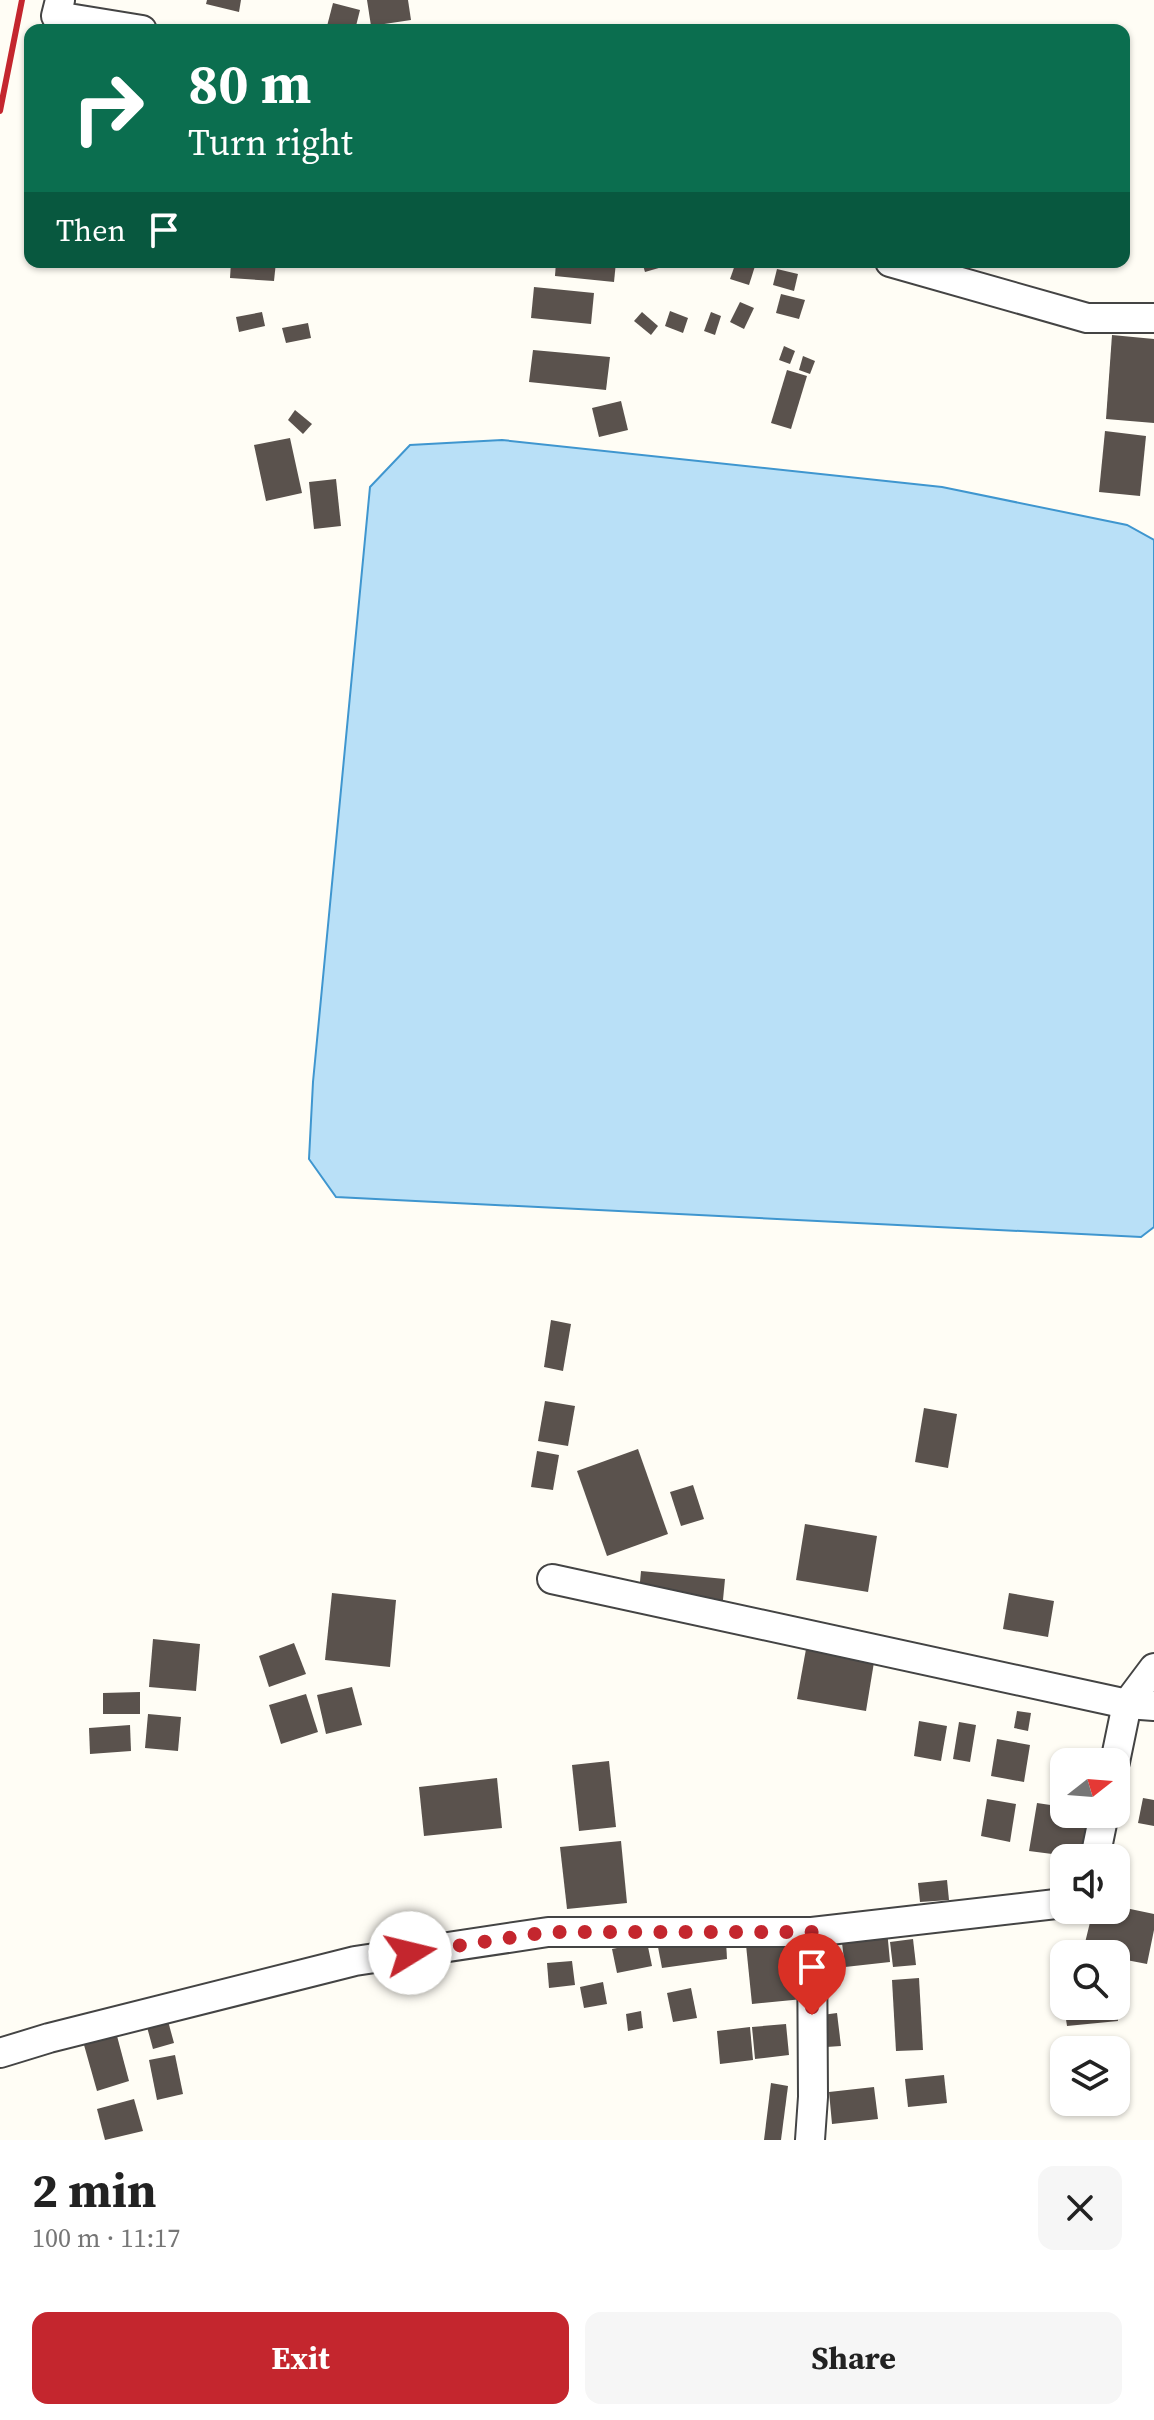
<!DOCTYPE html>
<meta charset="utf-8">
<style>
body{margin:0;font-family:"Source Serif 4",serif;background:#f6f6f6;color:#222;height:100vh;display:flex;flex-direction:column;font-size:30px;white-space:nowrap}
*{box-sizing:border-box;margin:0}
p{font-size:26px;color:#767676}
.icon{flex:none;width:44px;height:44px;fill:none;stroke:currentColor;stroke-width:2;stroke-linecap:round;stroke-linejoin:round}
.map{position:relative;height:2140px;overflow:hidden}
.panel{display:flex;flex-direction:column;background:#fff;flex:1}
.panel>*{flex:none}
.guide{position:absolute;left:24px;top:24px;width:1106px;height:244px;border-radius:16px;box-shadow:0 2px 6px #0004;background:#0b6e4f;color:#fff;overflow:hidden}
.needle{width:52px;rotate:73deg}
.tools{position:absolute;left:1050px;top:1748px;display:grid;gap:16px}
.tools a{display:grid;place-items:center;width:80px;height:80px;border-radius:16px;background:#fff;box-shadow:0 2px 6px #0004;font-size:40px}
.pin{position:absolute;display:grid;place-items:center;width:68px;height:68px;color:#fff;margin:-82px -34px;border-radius:50% 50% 50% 0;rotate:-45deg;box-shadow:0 0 8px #0007}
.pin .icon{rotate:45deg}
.me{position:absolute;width:88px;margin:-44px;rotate:81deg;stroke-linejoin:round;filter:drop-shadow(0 0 6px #0008)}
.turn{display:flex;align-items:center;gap:28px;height:168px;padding:0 32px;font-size:36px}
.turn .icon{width:104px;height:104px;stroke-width:2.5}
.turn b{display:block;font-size:56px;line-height:68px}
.then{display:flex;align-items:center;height:76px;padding:0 32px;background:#0003;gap:16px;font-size:30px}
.round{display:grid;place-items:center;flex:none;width:84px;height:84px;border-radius:16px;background:#f6f6f6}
.head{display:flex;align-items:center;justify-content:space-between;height:136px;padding:0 32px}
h1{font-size:48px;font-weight:700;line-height:60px}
.button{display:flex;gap:16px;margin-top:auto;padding:16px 32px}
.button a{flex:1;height:92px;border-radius:16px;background:#c4262e;color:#fff;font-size:32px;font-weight:700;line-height:92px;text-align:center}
.button a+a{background:#f6f6f6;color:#222}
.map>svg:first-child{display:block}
</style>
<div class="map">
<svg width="1154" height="2140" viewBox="0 0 1154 2140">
<rect width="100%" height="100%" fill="#fffdf5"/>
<path fill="#b9e0f7" stroke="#3f96cf" stroke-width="2" d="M502,440L942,487L1127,525L1154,540V1227L1141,1237L336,1197L309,1159L313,1082L370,487L410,445Z"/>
<g fill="#5a524d">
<path d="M207,0H241L239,12L206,4Z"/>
<path d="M367,0H408L411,20L371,26Z"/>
<path d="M333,3L360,10L355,30H326Z"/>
<path d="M231,262H276L274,281L230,278Z"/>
<path d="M556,262H616L614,282L555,276Z"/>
<path d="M642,262H668L669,265L645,272Z"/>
<path d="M736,262L756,263L749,285L730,279Z"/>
<path d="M777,269L798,274L794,291L773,285Z"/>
<path d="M534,287L594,293L591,324L531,318Z"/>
<path d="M781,294L805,300L799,319L776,313Z"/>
<path d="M740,302L754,308L744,329L730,322Z"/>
<path d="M670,311L688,318L683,333L665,326Z"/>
<path d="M262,312L265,326L239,332L236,317Z"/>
<path d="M642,312L658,326L651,335L634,321Z"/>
<path d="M711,312L721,316L715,335L704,331Z"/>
<path d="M308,323L311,338L286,343L282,328Z"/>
<path d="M1112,335L1154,339V423L1106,419Z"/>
<path d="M784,346L795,351L790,364L779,360Z"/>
<path d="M533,350L610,357L606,390L529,382Z"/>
<path d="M803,356L815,361L810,374L799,370Z"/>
<path d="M787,370L807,376L791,429L771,423Z"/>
<path d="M621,401L628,430L599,437L592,408Z"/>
<path d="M295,410L312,424L303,434L288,420Z"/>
<path d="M1105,431L1146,436L1140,496L1099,492Z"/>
<path d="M290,438L302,493L266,501L254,445Z"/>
<path d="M336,479L341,526L314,529L309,482Z"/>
<path d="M551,1320L571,1324L563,1371L544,1367Z"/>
<path d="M545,1401L575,1406L568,1446L538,1441Z"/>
<path d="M924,1408L957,1414L948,1468L915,1462Z"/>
<path d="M638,1449L668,1534L607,1556L577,1471Z"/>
<path d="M537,1451L559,1455L553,1490L531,1487Z"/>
<path d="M693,1485L704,1519L681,1526L670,1492Z"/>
<path d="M805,1524L877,1536L868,1592L796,1580Z"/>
<path d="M641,1571L725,1579L722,1610L638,1603Z"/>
<path d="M332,1593L396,1600L390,1667L325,1660Z"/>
<path d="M1009,1593L1054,1601L1048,1637L1003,1629Z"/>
<path d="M808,1638L876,1650L866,1711L797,1699Z"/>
<path d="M153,1639L200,1644L196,1691L149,1687Z"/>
<path d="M294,1643L306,1674L269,1687L259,1656Z"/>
<path d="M352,1687L362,1725L326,1734L317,1695Z"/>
<path d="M140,1692V1714H103V1693Z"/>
<path d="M306,1694L318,1732L281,1744L269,1705Z"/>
<path d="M1017,1711L1031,1713L1028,1731L1014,1728Z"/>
<path d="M148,1714L181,1717L178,1751L145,1748Z"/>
<path d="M919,1721L947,1726L941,1761L914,1756Z"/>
<path d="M959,1722L976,1725L970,1762L953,1759Z"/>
<path d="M130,1725L131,1751L90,1754L89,1728Z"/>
<path d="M997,1739L1030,1745L1024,1782L991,1776Z"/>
<path d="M609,1761L616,1827L579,1831L572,1765Z"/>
<path d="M497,1778L502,1828L424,1836L419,1787Z"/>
<path d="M1143,1798L1154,1800V1826L1138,1823Z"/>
<path d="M987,1799L1016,1804L1010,1842L981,1836Z"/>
<path d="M1037,1803L1064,1807V1814H1090L1083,1858L1029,1851Z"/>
<path d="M621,1841L627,1903L567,1909L560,1847Z"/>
<path d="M947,1880L949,1900L920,1902L918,1883Z"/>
<path d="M1116,1906L1154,1914V1930L1147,1964L1116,1958V1954L1083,1951L1093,1910H1116Z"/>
<path d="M887,1930L890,1962L845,1967L841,1935Z"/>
<path d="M913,1939L916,1965L893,1967L890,1942Z"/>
<path d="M796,1940L803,1999L752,2004L746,1945Z"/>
<path d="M726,1941L727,1959L662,1968L658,1947Z"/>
<path d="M647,1942L652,1966L617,1973L612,1949Z"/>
<path d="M572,1961L575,1985L549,1988L547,1963Z"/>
<path d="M919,1978L923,2050L896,2051L892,1980Z"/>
<path d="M603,1982L607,2004L584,2008L580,1987Z"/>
<path d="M691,1988L697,2018L673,2022L667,1993Z"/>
<path d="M1064,2006H1116L1118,2021L1067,2026Z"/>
<path d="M641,2011L643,2028L628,2031L626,2014Z"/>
<path d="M837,2013L841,2046L826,2047L822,2015Z"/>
<path d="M168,2021L174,2043L153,2049L147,2027Z"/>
<path d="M786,2024L789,2055L755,2059L752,2027Z"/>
<path d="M750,2027L753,2060L720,2064L717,2031Z"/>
<path d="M117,2036L129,2081L97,2091L84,2045Z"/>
<path d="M175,2055L183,2094L157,2100L149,2060Z"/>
<path d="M944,2075L947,2103L908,2107L905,2079Z"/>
<path d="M771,2083L788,2086L781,2140H764Z"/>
<path d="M874,2087L878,2119L832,2124L829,2092Z"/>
<path d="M134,2099L143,2131L105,2140L97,2109Z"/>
</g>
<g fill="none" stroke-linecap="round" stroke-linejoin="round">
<g stroke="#444" stroke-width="32">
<g id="street">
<path d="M60,0L56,16L142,30"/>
<path d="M890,262L1087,318H1154"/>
<path d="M552,1579L1127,1704L1154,1706"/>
<path d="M1115,1762L1127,1704L1154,1668"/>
<path d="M1095,1858L1104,1814"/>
<path d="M0,2053L49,2038L355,1961L548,1932H812L1056,1904L1064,1900"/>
<path d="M810,2140L813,2097L812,1932"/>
</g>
</g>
<use href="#street" stroke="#fff" stroke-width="28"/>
<path stroke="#c4262e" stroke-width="6" d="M0,111L22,0"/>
</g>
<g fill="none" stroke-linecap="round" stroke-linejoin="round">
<path stroke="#c4262e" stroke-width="14" stroke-dasharray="0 25.2" d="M410,1953L548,1932H812V2015"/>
</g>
</svg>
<div class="tools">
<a><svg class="needle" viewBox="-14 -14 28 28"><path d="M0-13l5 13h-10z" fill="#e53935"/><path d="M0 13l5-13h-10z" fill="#767676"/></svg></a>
<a><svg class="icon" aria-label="sound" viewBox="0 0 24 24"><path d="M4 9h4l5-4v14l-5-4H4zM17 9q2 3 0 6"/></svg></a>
<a><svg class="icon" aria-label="search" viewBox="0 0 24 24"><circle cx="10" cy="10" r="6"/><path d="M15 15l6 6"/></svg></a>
<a><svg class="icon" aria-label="layers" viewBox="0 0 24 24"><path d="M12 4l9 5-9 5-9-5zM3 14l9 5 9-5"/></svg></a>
</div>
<div class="pin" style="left:812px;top:2015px;background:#d93025"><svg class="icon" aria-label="arrive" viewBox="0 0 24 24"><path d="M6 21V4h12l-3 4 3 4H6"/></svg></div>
<svg class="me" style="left:410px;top:1953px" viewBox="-20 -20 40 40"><circle r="19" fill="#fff"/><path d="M0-13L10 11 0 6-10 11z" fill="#c4262e"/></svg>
<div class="guide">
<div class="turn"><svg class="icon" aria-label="right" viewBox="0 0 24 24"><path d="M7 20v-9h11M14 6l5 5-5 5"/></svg><div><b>80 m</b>Turn right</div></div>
<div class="then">Then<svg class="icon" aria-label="arrive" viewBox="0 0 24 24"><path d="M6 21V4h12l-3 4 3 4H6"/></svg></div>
</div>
</div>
<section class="panel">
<div class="head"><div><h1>2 min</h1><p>100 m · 11:17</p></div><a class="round"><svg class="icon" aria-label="close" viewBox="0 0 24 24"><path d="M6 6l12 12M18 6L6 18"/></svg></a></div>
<div class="button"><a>Exit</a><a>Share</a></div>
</section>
